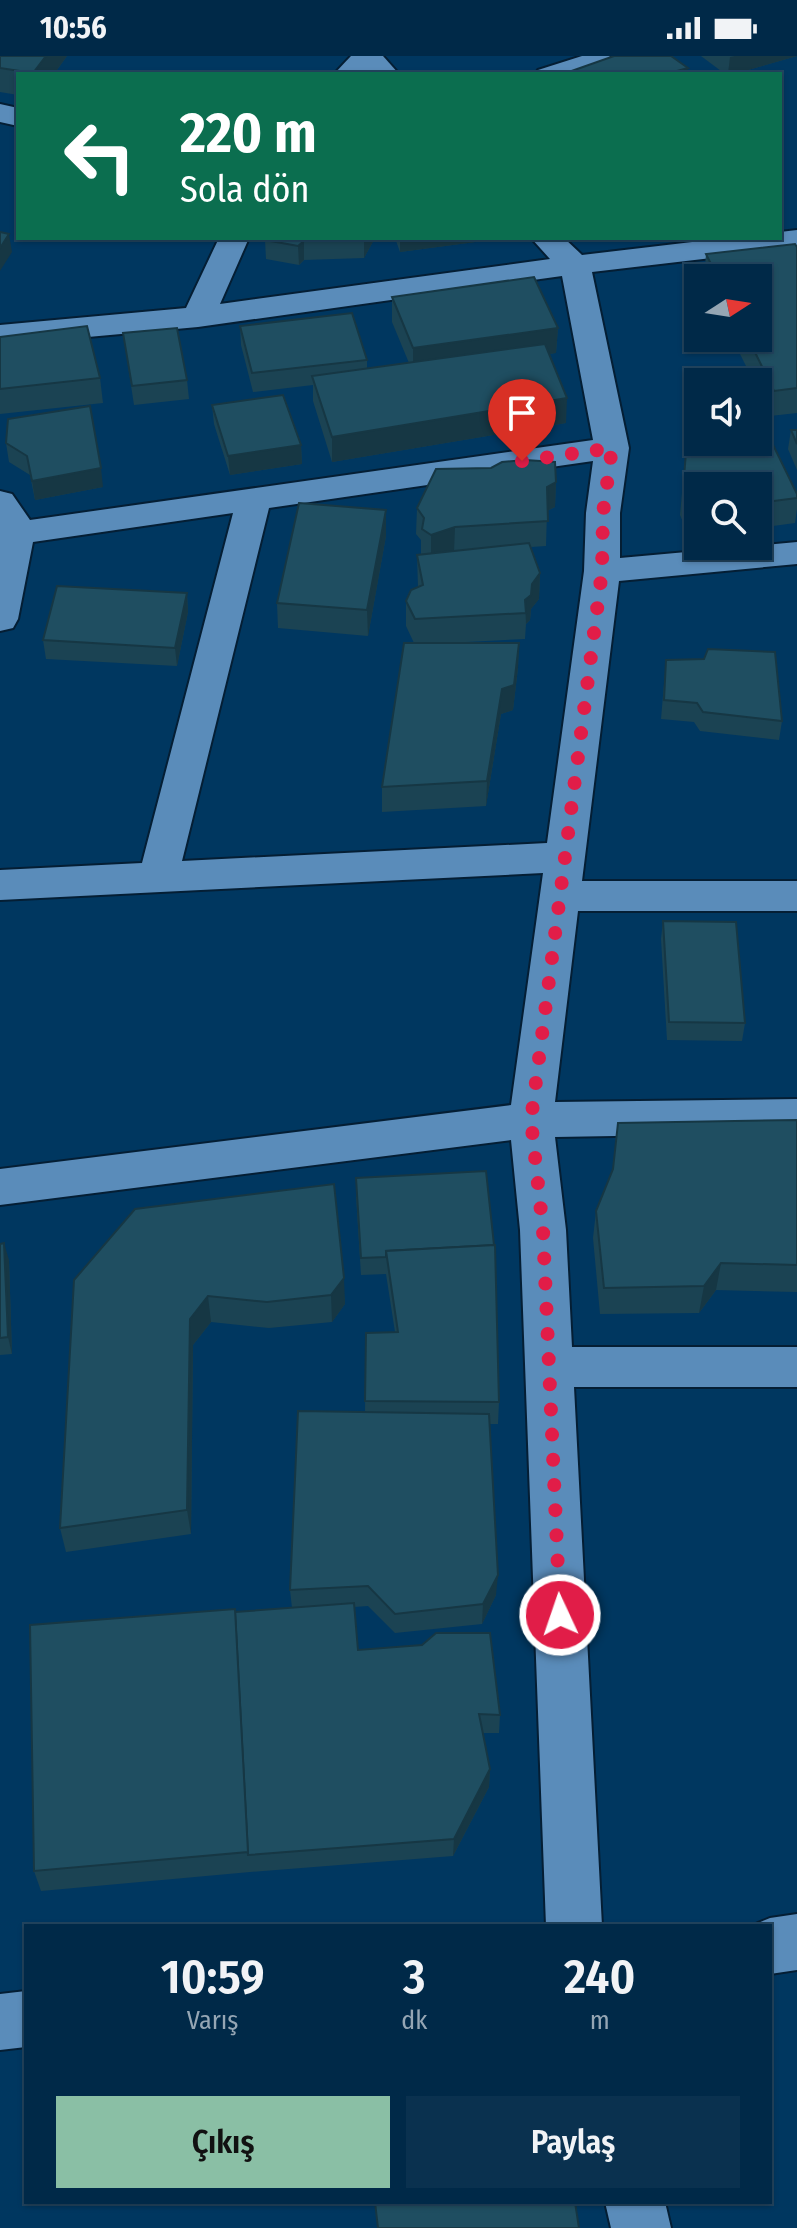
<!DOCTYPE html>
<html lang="tr">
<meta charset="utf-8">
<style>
body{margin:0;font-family:"Fira Sans Condensed",sans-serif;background:#0a314f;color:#f1f3f6;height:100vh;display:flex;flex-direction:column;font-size:30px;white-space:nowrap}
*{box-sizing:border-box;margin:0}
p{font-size:26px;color:#95a6b4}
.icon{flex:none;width:44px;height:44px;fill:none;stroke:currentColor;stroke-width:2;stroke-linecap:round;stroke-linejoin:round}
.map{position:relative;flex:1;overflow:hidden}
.sheet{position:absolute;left:24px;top:1868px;width:748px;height:280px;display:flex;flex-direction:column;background:#002948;border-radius:0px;box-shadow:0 2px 6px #0004,0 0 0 2px #224560}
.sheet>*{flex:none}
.hud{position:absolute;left:16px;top:16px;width:766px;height:168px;border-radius:0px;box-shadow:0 2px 6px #0004,0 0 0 2px #224560;background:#0b6e4f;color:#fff;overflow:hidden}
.needle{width:52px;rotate:78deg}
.fabs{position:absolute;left:684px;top:208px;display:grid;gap:16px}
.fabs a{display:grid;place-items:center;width:88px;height:88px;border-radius:0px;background:#002948;box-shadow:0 2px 6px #0004,0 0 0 2px #224560;font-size:40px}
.pin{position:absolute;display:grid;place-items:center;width:68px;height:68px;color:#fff;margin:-82px -34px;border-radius:50% 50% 50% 0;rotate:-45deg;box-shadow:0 0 8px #0007}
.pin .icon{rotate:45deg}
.me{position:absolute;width:88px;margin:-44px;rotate:357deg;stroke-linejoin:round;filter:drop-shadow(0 0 6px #0008)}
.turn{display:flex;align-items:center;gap:28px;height:168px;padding:0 32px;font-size:36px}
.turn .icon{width:104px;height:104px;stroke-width:2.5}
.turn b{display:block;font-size:56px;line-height:68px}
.eta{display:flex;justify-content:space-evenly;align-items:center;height:136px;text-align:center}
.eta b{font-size:48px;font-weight:600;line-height:56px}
.cta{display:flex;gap:16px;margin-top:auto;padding:16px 32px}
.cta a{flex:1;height:92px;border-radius:0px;background:#8abfa5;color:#111;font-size:32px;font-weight:600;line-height:92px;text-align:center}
.cta a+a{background:#0a314f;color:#f1f3f6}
.status{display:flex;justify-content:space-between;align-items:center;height:56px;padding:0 40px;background:#002948;direction:ltr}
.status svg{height:22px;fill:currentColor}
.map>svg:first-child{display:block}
</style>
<div class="status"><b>10:56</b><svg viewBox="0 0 49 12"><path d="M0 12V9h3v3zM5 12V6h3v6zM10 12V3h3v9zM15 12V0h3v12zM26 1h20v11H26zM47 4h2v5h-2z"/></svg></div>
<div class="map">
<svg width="797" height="2172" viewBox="0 0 797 2172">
<rect width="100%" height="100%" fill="#003760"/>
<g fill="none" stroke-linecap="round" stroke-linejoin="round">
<g stroke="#041e34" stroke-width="4">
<path id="lane" d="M582,0H610L607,4L563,18H535L538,14Z"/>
</g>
<g stroke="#041e34" stroke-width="4">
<g id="street">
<path d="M351,0H383L399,18H334Z"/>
<path d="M0,48L18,52V70L0,66Z"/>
<path d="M797,174V192L592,216L629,392L620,457V502L797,486V508L619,525L582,825H797V855H578L555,1046L797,1043V1077L555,1081L566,1174L572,1291H797V1331H574L602,1870H546L520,1174L511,1084L0,1149V1113L511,1049L543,817L0,844V814L142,807L233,457L33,486L18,563L13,572L0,575V435L12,438L30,464L593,384L562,220L198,271L0,289V269L186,252L219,182H249L220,248L550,203L531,182H564L582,199L726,182H780V176ZM593,405L586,457L584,515L547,787L182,805L269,452Z"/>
<path d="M605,2146H665L671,2172H611Z"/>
</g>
</g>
<g stroke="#041e34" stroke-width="4">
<g id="secondary">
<path d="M797,1858V1914L770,1918V1870H751L770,1862Z"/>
<path d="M26,1935V1991L0,1994V1938Z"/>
</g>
</g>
<use href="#lane" fill="#5a8cba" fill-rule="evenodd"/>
<use href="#street" fill="#5a8cba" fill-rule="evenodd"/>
<use href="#secondary" fill="#5a8cba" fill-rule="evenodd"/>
</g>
<g fill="#1b4353">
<path d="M0,0H67L54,18H18V39L0,36Z"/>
<path d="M701,0H797L734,18H725Z"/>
<path d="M375,182L364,202L304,204L299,209L266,203L265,184Z"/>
<path d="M395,182H486L483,185L400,196Z"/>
<path d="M797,191V357L770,360L758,335V326H754L732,282H758V222H704L706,198Z"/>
<path d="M392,241L558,272L556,297L549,298L566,367L332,406L313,345V329L253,336L241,289L240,270L367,304V312L409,307L392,266Z"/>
<path d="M123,277L187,324L189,343L134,349Z"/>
<path d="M0,281L100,322L103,347L0,358Z"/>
<path d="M212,349L301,389L302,408L230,419L214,368Z"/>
<path d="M689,358L797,438V453L795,467L758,472V430H698V480L689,481L680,459Z"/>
<path d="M791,374H797V414L788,393Z"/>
<path d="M6,387L103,431L35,444L30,419L9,406Z"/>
<path d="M556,426L555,451L547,455L546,490L531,491L540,517L539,543L531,553L530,564L526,568L525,583L447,587H519L518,612L513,654L501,658L486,750L382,756V731L414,587L406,570V545L418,531L417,499H422L421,498V484L416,478L417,452Z"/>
<path d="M386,454V480L368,580L278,572L277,547Z"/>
<path d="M187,537L188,556L177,610L46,603L43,584Z"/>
<path d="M666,604L782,665L779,684L700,675L694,666L661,663Z"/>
<path d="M663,865L745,967L742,985L667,984L661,883Z"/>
<path d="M797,1064V1236L716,1234L699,1257L600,1258L593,1182L596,1155Z"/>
<path d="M334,1128L345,1248L332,1266L269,1272L211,1266L193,1289L191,1478L66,1496L60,1472L135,1153Z"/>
<path d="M356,1140L499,1346L498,1368H490L496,1539L482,1568L395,1577L368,1550L354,1551L358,1594L500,1659L499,1677H483L490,1713L489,1731L453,1800L250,1816L41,1835L34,1815L235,1556L292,1552L290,1534L365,1356L366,1277L395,1276L386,1218L361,1219Z"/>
<path d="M0,1188L9,1204L12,1298L0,1299Z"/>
</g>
<g fill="#163744">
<path d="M46,0H67L54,18H33Z"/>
<path d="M735,0H797L734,18H728L730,1Z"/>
<path d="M688,12L687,18H666Z"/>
<path d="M9,178L12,196L0,215V192Z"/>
<path d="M365,182H375L364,202V183Z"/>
<path d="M400,182H486L483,185L400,196Z"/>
<path d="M304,185V204L299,209L298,190Z"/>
<path d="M558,272L556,297L413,318V292Z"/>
<path d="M567,342L566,367L332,406V381Z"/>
<path d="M301,389L302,408L230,419L228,400Z"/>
<path d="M101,412L103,431L35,444L32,425Z"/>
<path d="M556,426L555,451L545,456L547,431Z"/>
<path d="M386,454V480L368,580L367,554Z"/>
<path d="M455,471L454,496L431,504V479Z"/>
<path d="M540,517L539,543L531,553L530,564L526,568L525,544L532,528Z"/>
<path d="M187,537L188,556L177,610L175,592Z"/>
<path d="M519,587L518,612L513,654L501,658L486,750L487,725L502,633Z"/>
<path d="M4,1187L9,1204L12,1298L8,1281Z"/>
<path d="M721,1207L716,1234L699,1257L704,1230Z"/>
<path d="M344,1222L345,1248L332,1266L331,1239Z"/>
<path d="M208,1240L211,1266L193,1289L191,1478L187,1454L190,1263Z"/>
<path d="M498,1519L496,1539L482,1568L483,1548Z"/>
<path d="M490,1713L489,1731L453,1800L454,1783Z"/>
</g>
<g fill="#1f4e61" stroke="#163744" stroke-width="2">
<path d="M0,0H46L33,17L0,12Z"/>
<path d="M614,0H671L688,12L666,18H563Z"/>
<path d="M0,176L9,178L0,192Z"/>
<path d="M266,182H365L364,183L304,185L298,190L265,184Z"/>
<path d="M795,188L797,191V332L774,335L748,282H758V222H718L706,198Z"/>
<path d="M534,221L558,272L413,292L392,241Z"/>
<path d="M352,257L367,304L252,317L240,270Z"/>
<path d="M87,270L100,322L0,333V281Z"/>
<path d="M177,272L187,324L132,330L123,277Z"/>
<path d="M545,288L567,342L332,381L312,320Z"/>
<path d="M283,339L301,389L228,400L212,349Z"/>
<path d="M90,350L101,412L32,425L27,400L6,387L8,363Z"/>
<path d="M698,356V386H758V358L797,438V442L758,447V430H698V455L692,456L683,434L689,358Z"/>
<path d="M791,374H797V388Z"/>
<path d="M525,404L555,406L556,426L547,431L548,465L455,471L431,479L422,473L424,462L417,452L436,413L491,412L502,406Z"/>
<path d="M299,447L386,454L367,554L277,547Z"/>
<path d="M529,487L540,517L532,528L531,539L525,544L526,557L415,563L406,545L411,534L423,529L417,499Z"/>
<path d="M57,530L187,537L175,592L43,584Z"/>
<path d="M404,587H519L514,629L502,633L487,725L382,731Z"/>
<path d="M708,593L775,596L782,665L703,656L697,647L664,644L666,604L704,603Z"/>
<path d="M663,865L736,866L745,967L669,966Z"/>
<path d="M797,1064V1209L721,1207L704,1230L604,1232L596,1155L613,1113L618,1067Z"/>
<path d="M486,1115L494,1189L386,1195V1201L361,1202L356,1122Z"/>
<path d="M334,1128L344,1222L331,1239L267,1246L208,1240L190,1263L187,1454L60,1472L74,1224L135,1153Z"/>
<path d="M4,1187L8,1281L0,1282V1188Z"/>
<path d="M495,1189L499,1346L365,1345L366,1277L398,1276L386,1195Z"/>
<path d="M298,1355L489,1358L498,1519L483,1548L395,1558L368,1530L290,1534Z"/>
<path d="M354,1547L358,1594L422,1589L436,1577H490L500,1659L479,1658L490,1713L454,1783L248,1799L235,1556Z"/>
<path d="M235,1553L248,1796L34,1815L30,1569Z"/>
<path d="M375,2146H575L579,2172H378Z"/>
</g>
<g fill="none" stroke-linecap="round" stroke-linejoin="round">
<path stroke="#e11d48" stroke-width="14" stroke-dasharray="0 25.2" d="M522,405L612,392L603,457L602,515L531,1064L543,1174L560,1559"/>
</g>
</svg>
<div class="fabs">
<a><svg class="needle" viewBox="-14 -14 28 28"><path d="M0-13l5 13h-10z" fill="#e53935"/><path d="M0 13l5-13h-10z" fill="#95a6b4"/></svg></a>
<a><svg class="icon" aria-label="sound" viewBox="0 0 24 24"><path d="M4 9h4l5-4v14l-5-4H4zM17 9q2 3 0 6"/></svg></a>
<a><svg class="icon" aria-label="search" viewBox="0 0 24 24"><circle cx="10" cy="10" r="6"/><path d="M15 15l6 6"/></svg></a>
</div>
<div class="pin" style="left:522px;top:405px;background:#d93025"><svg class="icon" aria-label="arrive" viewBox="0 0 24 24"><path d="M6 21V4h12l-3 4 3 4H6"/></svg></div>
<svg class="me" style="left:560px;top:1559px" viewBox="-20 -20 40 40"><circle r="17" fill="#e11d48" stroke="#fff" stroke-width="3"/><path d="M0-11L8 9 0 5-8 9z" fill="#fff"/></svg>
<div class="hud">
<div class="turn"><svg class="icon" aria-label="left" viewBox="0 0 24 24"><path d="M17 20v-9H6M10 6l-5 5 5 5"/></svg><div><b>220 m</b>Sola dön</div></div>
</div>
<section class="sheet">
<div class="eta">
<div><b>10:59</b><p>Varış</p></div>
<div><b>3</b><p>dk</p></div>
<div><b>240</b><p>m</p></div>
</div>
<div class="cta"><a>Çıkış</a><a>Paylaş</a></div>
</section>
</div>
